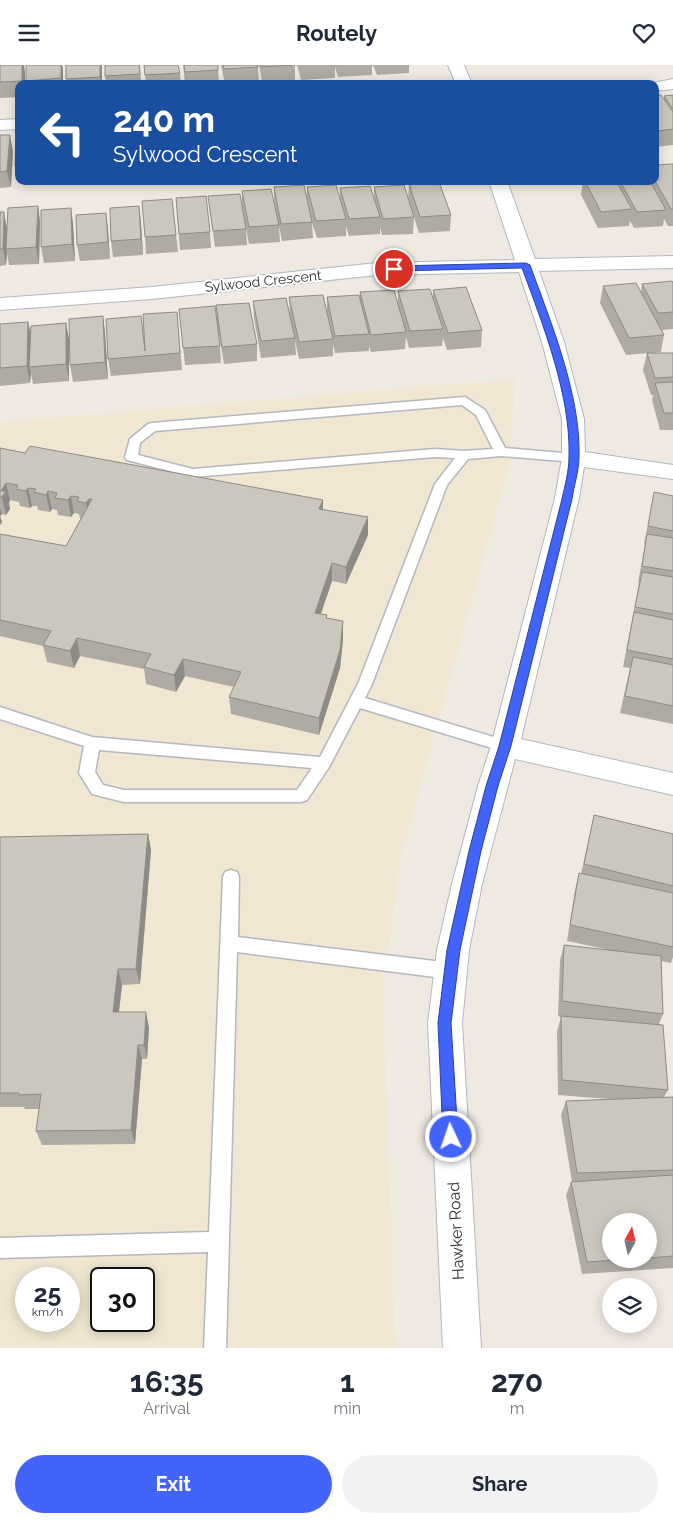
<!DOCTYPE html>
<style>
body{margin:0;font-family:Raleway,sans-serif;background:#f2f2f3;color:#1f2937;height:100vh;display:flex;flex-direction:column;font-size:19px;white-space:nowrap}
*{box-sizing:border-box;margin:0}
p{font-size:16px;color:#747a83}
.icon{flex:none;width:28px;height:28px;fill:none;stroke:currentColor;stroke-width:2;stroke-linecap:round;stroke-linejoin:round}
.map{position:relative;height:1283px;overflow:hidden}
.details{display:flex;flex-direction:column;background:#fff;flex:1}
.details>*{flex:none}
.top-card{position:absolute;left:15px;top:15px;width:644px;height:105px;border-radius:10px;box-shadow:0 2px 12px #0003;background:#1a4fa0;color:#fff;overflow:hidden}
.needle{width:32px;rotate:8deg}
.buttons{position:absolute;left:602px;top:1148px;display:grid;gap:10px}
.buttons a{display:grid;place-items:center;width:55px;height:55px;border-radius:50%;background:#fff;box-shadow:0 2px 12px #0003;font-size:25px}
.speed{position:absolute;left:15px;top:1202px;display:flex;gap:10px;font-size:25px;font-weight:700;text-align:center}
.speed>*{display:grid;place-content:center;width:65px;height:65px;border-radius:50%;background:#fff;box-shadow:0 2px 12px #0003;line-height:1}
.speed small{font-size:12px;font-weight:400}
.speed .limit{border:2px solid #111;border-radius:8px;background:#fff;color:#111}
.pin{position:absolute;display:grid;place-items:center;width:42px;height:42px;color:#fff;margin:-21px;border:2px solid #fff;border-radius:50%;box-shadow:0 1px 5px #0007}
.me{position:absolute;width:55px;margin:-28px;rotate:357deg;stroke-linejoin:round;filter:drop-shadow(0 0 4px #0008)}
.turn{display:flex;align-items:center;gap:18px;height:105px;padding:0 15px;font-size:22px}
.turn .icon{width:65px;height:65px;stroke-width:2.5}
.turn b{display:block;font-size:35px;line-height:42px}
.eta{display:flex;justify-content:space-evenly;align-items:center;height:85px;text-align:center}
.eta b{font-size:30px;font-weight:700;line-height:35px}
.button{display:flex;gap:10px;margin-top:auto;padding:10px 15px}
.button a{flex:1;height:58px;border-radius:30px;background:#4264fb;color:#fff;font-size:20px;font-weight:700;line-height:58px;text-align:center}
.button a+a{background:#f2f2f3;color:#1f2937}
header{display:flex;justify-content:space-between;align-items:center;height:65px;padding:0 15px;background:#fff;font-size:22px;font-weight:700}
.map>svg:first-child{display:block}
</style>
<header><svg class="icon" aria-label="menu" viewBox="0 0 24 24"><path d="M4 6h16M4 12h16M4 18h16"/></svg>Routely<svg class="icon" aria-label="heart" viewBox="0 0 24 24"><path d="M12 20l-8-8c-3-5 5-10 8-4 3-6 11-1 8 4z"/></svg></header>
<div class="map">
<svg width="673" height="1283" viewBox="0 0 673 1283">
<rect width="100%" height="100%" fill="#efe9e1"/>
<path fill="#f0e6d1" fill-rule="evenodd" d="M515,314L510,397L401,791L383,923L395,1283H0V357ZM26,1214H69V1256H26ZM101,1214H144V1256H101Z"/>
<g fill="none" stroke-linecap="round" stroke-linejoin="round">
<g stroke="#b4b7c1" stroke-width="3">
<g id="lane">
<path d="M465,332L485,345L505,383L574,389L580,393L574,397L501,391L468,394L447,420L372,619L365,633L510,677L513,681L510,685L505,687L360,643L329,702L307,735L301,737H124L92,729L79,708L84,681L0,654V642L92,672L320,692L358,619L435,419L455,393L435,392L193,412L127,395L125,392L130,374L148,359L152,358ZM462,340L476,350L493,384L464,386L435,384L193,404L138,390L140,378L155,366ZM99,685L312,703L297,725H124L103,720L95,707Z"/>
<path d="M231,805L237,807L239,812L238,872L451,898L457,901L460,906L457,911L451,914L237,887L226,1283H204L208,1187L0,1193V1173L209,1167L223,812L225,807Z"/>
</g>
</g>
<g stroke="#b4b7c1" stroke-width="2">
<g id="street">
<path d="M448,0H464L472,19H456Z"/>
<path d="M673,14V24L655,26V19H648Z"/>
<path d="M19,54V64L0,65V55Z"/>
<path d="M489,116H507L535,194L673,191V203L539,206L564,277L584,354L585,387L673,400V414L584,402L579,433L521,674L673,708V730L515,694L482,819L469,885L462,958L481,1283H443L428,958L437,885L452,819L478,721L491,681L555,433L562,393V354L542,277L519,207L377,210L152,234L0,245V233L152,222L377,198L515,195Z"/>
</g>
</g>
<use href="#lane" fill="#fff" fill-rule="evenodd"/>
<use href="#street" fill="#fff" fill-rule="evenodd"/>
</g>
<g fill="#afaba4" fill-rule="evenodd">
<path d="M0,0L25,7V19H19V32L0,33Z"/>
<path d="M102,0V19H67L66,14Z"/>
<path d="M140,0L141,19H106L105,11Z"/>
<path d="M144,0L180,8L181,19H146Z"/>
<path d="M183,0H218L219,19H185Z"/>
<path d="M221,0H258L259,18L225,19Z"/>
<path d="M259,0H295V15L262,17Z"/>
<path d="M297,0H372V10L338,12L335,2V13L301,15Z"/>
<path d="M373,0H409V8L377,10Z"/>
<path d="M63,3V19H26V16Z"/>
<path d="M655,30L664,34V31L673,30V80L655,82Z"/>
<path d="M19,68V116H37L18,118L15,101Z"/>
<path d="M0,70L13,86L11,122L0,123Z"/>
<path d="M673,99V161H668L664,154L663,161L634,163L630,156L629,161L598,163L581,130L583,116H655Z"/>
<path d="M46,116H75V119L47,120Z"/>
<path d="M409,119L451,150L450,166L419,168L411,143L414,152L413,169L382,170L380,162V169L349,171L346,161V171L317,173L312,158L313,173L282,176L279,161L280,177L249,179L242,143V126L274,139V122L307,133V122L340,135V123L374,131V122L408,135Z"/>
<path d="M208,131L246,164L247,180L215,182L210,147Z"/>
<path d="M176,133L210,167L211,183L180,185Z"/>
<path d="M172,134L178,187L146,189L145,172Z"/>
<path d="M38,141L40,157L39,199L9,200L7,188L6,200L0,201V147L7,162Z"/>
<path d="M139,141L141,158L143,190L113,192L111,176Z"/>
<path d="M71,143L73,159L75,196L44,198L41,182Z"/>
<path d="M106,148L110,194L80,196L77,180Z"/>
<path d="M673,218V264L662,265L664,270L661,287L626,290L600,238L603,221L641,226L642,219Z"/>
<path d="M433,225L482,265L481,282L447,285L443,273L442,281L409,283L406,272L405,284L371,287L369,281V286L335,288L333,280V291L299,294L295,275L296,290L261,293L254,253L253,236L290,249L289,232L327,245V232L360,234V227L398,238V226L433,231Z"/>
<path d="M216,240L257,279V296L224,299L217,257Z"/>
<path d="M179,244L220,281L221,298L185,300Z"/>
<path d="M177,247L182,305L111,311L108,294L144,283Z"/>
<path d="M103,251L105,268L108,314L73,317L70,300L69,283V316L33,319L31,308L30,318L0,321V259L28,257L30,267L66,258L69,274Z"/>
<path d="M647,288H673V365H660L652,335L653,330H651L643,305Z"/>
<path d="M0,383L25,388L323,435V445L368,470L346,519L332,516L321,549L327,550V553L343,556V574L340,603L319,670L231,649L229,632L234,622L185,611L176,627L146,619L144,604L80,591L74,603L47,597L43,581L0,571V469L66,481L81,453H80L79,449L74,448L71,452L58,450L57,445L52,444L50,447L38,445L37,441H32L30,443L20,441L19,437L10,435L9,438L10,444L6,450L2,449L0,451L2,457L0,460Z"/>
<path d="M654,427L673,431V659L620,648L630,603L623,602L639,518H638L645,479H644Z"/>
<path d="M594,750L673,769V892L671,898L661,896L663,949L659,959L668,1025L664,1032H673V1203L582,1209L566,1130L571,1117H572L561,1050L566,1036L609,1034L558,1030L557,966L561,952L558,951L560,895L564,880L610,885L567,876L575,825L579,808L581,809ZM649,1156V1194H611Z"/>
<path d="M148,769L151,785L140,919L122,920L119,947L149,962L147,994H142L135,1079L42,1080L36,1066L39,1044H25L24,1042H0V772Z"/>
</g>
<g fill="#8e8b86">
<path d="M22,0H24L25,7V19H22Z"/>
<path d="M61,0H62L63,3V19H62L61,13Z"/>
<path d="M100,0H102V19H101L100,12Z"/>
<path d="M10,70L13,86L11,122L7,106Z"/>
<path d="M38,141L40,157L39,199L36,182Z"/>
<path d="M139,141L141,158L143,190L141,174Z"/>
<path d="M71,143L73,159L75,196L72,179Z"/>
<path d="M4,147L7,164L6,184L7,188L6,200L3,184Z"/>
<path d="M106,148L108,164L110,194L108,177Z"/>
<path d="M103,251L105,268L108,314L105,297Z"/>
<path d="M28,257L32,274L29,302L31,308L30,318L27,301Z"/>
<path d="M66,258L69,275V316L66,299Z"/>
<path d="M6,418L10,435L9,438L10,444L6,450L2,432L1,426Z"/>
<path d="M28,423L32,441L30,443L26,426Z"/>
<path d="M48,426L52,444L50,447L46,430Z"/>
<path d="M71,431L74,448L71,452L68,435Z"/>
<path d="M89,434L92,451L89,455L86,438Z"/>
<path d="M323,435V452L319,444Z"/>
<path d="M0,443L2,449L0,451L2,457L0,460Z"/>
<path d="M368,452V470L346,519V502Z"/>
<path d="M332,498V516L315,565V548Z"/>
<path d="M343,556V574L340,603L319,670V653Z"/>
<path d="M77,573L80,591L74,603L70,586Z"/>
<path d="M183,594L185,611L176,627L174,610Z"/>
<path d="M148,769L151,785L140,919L136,904Z"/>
<path d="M118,904L122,920L117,962L113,947Z"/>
<path d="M146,947L149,962L147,994L144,980Z"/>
<path d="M138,980L142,994L135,1079L131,1065Z"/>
</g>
<g fill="#cbc7bf" stroke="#8e8b86">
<path d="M0,0H22V16L0,17Z"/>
<path d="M26,0H61V13L26,16Z"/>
<path d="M66,0H100V12L66,14Z"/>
<path d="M105,0H139L140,9L105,11Z"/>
<path d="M144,0H178L180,8L145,10Z"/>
<path d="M184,0H218V5L185,7Z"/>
<path d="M223,0H258V2L224,4Z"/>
<path d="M261,0H294L261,2Z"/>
<path d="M655,30H661L673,47V64L658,66L655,62Z"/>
<path d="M673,30V44L664,31Z"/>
<path d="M16,68H19V101H15Z"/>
<path d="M0,70H10L7,106L0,107Z"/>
<path d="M673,99V144H671L655,116V100Z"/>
<path d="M585,116H616L632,144L601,147Z"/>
<path d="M620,116H650L666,145L637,147Z"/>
<path d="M439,117L451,150L420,152L409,119Z"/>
<path d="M304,120L312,157L281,159L274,122Z"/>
<path d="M336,120L346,154L316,156L307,122Z"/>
<path d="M404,120L414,152L383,154L374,122Z"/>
<path d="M370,121L380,152L349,154L340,123Z"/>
<path d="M271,124L279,160L249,162L242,126Z"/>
<path d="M240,129L246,164L213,166L208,131Z"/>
<path d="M206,131L210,167L179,169L176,133Z"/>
<path d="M172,134L176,170L145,172L142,136Z"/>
<path d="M38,141L36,182L6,184L8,143Z"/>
<path d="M139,141L141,174L111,176L110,143Z"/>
<path d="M71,143L72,179L41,182V145Z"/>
<path d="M0,147H4L3,184H0Z"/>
<path d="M106,148L108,177L77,180L76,150Z"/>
<path d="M672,216L673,218V247L658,248L642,219Z"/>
<path d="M636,218L664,270L629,273L603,221Z"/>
<path d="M466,222L482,265L448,268L433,225Z"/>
<path d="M430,224L443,264L410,266L398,226Z"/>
<path d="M394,225L406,267L371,270L360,227Z"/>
<path d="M323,230L333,274L299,277L289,232Z"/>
<path d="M359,230L369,269L335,271L327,232Z"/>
<path d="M286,233L295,273L261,276L253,236Z"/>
<path d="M249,238L257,279L222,282L216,240Z"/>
<path d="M215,241L220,281L183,283L179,244Z"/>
<path d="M177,247L180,288L108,294L106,254L141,251L145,286L143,249Z"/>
<path d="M103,251L105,297L70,300L69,254Z"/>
<path d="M28,257L27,301L0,303V259Z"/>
<path d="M66,258V299L29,302L31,261Z"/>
<path d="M647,288H673V312L655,313Z"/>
<path d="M673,317V348H664L655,318Z"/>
<path d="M30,381L323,435L319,444L368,452L346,502L332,498L315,548L327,550L326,553L343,556L340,585L319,653L229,632L241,607L183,594L174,610L144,602L151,589L77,573L70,586L43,580L51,566L0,555V469L66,481L92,434H89L86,438L77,436L79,432L71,431L68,435L55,433L57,428L48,426L46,430L34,427L36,424L28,423L26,426L16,424L18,420L6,418L1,426H6L2,432H0V383L25,388Z"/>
<path d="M654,427L673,431V466L648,461Z"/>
<path d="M647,469L673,473V506L642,501Z"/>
<path d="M642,507L673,512V549L635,542Z"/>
<path d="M634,547L673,555V594L627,585Z"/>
<path d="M633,592L673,600V641L625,631Z"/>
<path d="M594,750L673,769V821L584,799Z"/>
<path d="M148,769L136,904H118L113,947H146L144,980H138L131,1065L36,1066L41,1029L19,1030V1028H0V772Z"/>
<path d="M579,808L673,828V882L570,860Z"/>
<path d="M564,880L661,891L663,949L562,936Z"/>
<path d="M561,951L663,960L668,1025L562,1015Z"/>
<path d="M673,1032V1105L577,1108L566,1036Z"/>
<path d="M673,1110V1191L649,1193V1156H611V1194H630L587,1197L571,1117Z"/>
</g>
<path fill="#4264fb" stroke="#2b41a3" d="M526,198L530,200C551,258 581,330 579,392C579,406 574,420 572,434L511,681L498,721L481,786L460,885L451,958L458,1072L456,1077L451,1079L445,1077L443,1072L438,958L447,885L469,786L486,721L499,681L562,434C565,420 569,406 569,392C571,330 543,260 522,203L394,206L390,204L394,201Z"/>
<g text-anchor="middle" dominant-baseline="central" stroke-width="4" stroke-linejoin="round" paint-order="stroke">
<g font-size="14" fill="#2e2e2e" stroke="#fff">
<text transform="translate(263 216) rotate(-6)">Sylwood Crescent</text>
</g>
<g font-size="16" fill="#2e2e2e" stroke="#fff">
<text transform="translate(456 1166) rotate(-93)">Hawker Road</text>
</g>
</g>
</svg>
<div class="buttons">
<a><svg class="needle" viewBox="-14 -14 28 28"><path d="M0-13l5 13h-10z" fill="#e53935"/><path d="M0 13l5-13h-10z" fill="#747a83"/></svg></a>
<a><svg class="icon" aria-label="layers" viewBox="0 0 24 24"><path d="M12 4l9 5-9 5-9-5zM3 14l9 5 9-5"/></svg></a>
</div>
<div class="speed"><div>25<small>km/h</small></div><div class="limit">30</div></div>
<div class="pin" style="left:394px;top:204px;background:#d93025"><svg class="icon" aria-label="arrive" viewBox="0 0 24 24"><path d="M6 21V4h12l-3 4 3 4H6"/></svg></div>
<svg class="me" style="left:451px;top:1072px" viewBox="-20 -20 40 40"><circle r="17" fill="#4264fb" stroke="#fff" stroke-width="3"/><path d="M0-11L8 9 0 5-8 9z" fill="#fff"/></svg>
<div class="top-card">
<div class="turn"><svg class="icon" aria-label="left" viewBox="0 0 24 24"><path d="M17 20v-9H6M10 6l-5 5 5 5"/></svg><div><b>240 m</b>Sylwood Crescent</div></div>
</div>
</div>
<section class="details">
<div class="eta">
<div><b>16:35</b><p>Arrival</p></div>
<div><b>1</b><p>min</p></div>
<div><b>270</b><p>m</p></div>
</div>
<div class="button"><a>Exit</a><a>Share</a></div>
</section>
